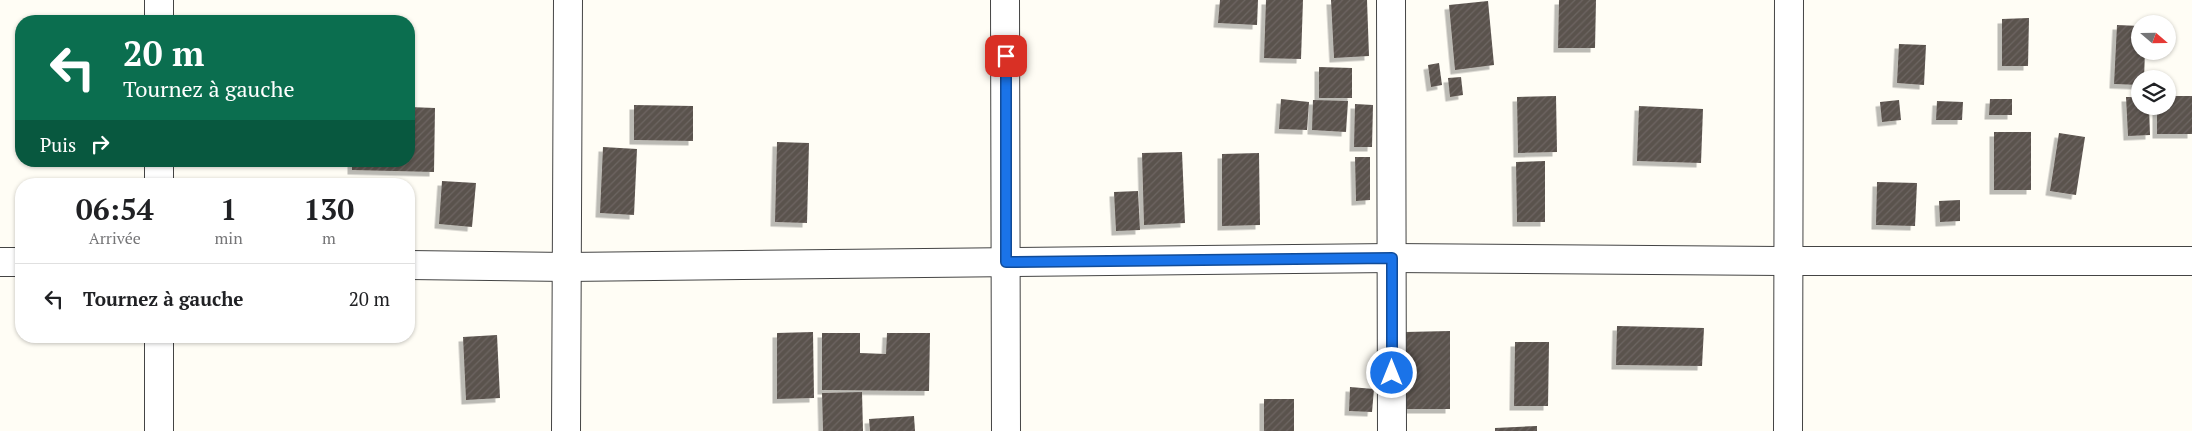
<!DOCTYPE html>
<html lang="fr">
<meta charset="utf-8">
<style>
body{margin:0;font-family:"PT Serif",serif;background:#f2f2f2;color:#202124;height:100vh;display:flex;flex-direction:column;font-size:19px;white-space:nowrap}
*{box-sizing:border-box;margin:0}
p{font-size:16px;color:#757577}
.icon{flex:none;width:28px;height:28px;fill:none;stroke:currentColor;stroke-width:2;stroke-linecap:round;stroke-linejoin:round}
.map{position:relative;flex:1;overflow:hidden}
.panel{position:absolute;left:15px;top:178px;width:400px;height:165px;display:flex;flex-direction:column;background:#fff;border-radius:20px;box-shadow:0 1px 4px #0004}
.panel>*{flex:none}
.top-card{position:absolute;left:15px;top:15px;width:400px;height:152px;border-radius:20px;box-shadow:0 1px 4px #0004;background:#0b6e4f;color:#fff;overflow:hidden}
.needle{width:32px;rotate:110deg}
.controls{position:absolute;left:2131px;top:15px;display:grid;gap:10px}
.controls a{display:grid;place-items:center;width:45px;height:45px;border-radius:50%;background:#fff;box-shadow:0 1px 4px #0004;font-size:25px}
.pin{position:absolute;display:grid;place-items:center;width:42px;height:42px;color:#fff;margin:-21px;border-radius:10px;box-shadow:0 2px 8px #0006}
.me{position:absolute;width:55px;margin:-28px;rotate:0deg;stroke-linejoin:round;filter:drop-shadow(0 0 4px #0008)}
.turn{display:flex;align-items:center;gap:18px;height:105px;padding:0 25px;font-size:22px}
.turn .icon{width:65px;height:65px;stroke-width:2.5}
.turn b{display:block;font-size:35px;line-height:42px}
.then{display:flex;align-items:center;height:48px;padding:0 25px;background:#0003;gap:10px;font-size:19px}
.eta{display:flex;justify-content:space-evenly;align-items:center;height:85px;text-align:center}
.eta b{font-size:30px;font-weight:700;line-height:35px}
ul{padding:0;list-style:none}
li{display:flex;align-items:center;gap:15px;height:70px;padding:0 25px;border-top:1px solid #e0e0e0}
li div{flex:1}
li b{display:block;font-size:19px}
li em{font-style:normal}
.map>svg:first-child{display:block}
</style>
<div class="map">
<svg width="2192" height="431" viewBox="0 0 2192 431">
<defs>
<pattern id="building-hatch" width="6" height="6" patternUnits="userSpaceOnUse" patternTransform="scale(1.25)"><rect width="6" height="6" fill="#5a524d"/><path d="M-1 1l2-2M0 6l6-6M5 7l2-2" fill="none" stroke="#6d6662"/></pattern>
<filter id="shadow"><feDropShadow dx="-4.5" dy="4.5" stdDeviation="0" flood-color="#0004"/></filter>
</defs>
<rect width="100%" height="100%" fill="#fffdf5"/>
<g fill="url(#building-hatch)" filter="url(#shadow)">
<path d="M1220,0H1258L1257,25L1218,23Z"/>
<path d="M1266,0H1303L1301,59L1264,58Z"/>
<path d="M1331,0H1367L1369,56L1334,58Z"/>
<path d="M1559,0H1596L1595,48H1558Z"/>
<path d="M1488,1L1494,65L1455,70L1449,5Z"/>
<path d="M2029,18L2028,66H2002V19Z"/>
<path d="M2117,25L2140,26V51H2145L2144,79H2140V85L2114,84Z"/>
<path d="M1899,44L1926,45L1924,85L1897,83Z"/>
<path d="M1439,63L1442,85L1431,87L1428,65Z"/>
<path d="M1319,67L1352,68V98H1319Z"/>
<path d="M1461,77L1463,95L1450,97L1448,78Z"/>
<path d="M1556,96L1557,152L1518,153L1517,97Z"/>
<path d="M2168,96H2192V134H2157V106H2168Z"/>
<path d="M2126,97H2140V106H2149L2150,135L2128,136Z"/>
<path d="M1281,99L1309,102L1307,130L1279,129Z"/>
<path d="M1990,99H2012V115H1989Z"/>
<path d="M1313,100L1348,101L1346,132L1312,130Z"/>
<path d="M1899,100L1901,120L1882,122L1880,102Z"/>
<path d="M1937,101L1963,102L1962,120H1936Z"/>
<path d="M1355,104L1373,105L1372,147H1354Z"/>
<path d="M634,105L693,106V141L634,140Z"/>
<path d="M1639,106L1703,109L1701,163L1637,161Z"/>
<path d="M409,107L435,108L434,172L352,170V161H409Z"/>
<rect x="1994" y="132" width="37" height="58"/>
<path d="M2059,133L2085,137L2076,195L2050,191Z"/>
<path d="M777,142L809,143L807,223L775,222Z"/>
<path d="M603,147L637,149L634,215L600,213Z"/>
<path d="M1182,152L1185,223L1144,225L1142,153Z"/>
<path d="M1259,153L1260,225L1222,226V154Z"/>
<path d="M1355,157H1370V200L1356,201Z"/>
<path d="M1545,161V222H1517L1516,162Z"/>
<path d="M442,181L476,183L472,227L439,224Z"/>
<path d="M1877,182L1917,183L1915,226L1876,225Z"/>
<path d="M1138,191L1140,230L1116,231L1114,192Z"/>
<path d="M1960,200V221L1940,222L1939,201Z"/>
<path d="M1617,326L1704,328L1702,366L1616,365Z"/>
<path d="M1450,331V409H1406L1405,332Z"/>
<path d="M813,332L814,398L777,399V333Z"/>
<path d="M822,333H860V353L886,354L887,333H930L929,391L822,390Z"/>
<path d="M497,335L500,398L466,400L463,337Z"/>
<path d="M1515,342H1549L1548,406H1514Z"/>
<path d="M1350,387L1374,389L1372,412L1349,411Z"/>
<path d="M862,392L863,431H823L822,393Z"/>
<rect x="1264" y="399" width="30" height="32"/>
<path d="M914,416L915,431H870L869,419Z"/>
<path d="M1537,426V431H1495V428Z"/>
</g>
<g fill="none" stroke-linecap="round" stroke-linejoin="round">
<g stroke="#444" stroke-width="30">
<g id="minor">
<path d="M1005,0L1006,431"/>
<path d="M1391,0L1392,431"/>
<path d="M159,21V0"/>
<path d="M159,184V161"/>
<path d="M0,262H21"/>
<path d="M409,265L567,267L1392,258L1789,261H2192"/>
<path d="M159,431V336"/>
<path d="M566,431L568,0"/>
<path d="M1788,431L1789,0"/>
</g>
</g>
<use href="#minor" stroke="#fff" stroke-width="28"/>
</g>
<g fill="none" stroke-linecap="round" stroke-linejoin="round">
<g stroke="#114b97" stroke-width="12">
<path id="route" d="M1006,56V262L1392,258V373"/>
</g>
<use href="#route" stroke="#1a73e8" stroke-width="9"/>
</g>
</svg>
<div class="controls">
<a><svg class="needle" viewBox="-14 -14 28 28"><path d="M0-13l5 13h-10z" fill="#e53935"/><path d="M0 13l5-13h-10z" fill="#757577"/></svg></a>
<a><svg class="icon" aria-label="layers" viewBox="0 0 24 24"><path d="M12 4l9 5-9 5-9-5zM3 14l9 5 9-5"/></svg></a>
</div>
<div class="pin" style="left:1006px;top:56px;background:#d93025"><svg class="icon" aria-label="arrive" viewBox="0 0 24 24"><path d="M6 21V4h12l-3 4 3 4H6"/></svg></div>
<svg class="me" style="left:1392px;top:373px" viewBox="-20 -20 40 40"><circle r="17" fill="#1a73e8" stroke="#fff" stroke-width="3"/><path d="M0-11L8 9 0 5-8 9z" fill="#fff"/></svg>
<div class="top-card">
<div class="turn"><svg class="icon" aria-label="left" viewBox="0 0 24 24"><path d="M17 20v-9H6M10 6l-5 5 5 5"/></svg><div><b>20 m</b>Tournez à gauche</div></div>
<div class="then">Puis<svg class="icon" aria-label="right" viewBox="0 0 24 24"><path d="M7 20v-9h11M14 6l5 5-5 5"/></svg></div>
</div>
<section class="panel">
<div class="eta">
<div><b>06:54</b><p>Arrivée</p></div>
<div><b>1</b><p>min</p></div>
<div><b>130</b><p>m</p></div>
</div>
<ul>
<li><svg class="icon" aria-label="left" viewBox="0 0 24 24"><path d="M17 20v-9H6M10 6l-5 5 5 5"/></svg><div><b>Tournez à gauche</b></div><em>20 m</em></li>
</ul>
</section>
</div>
